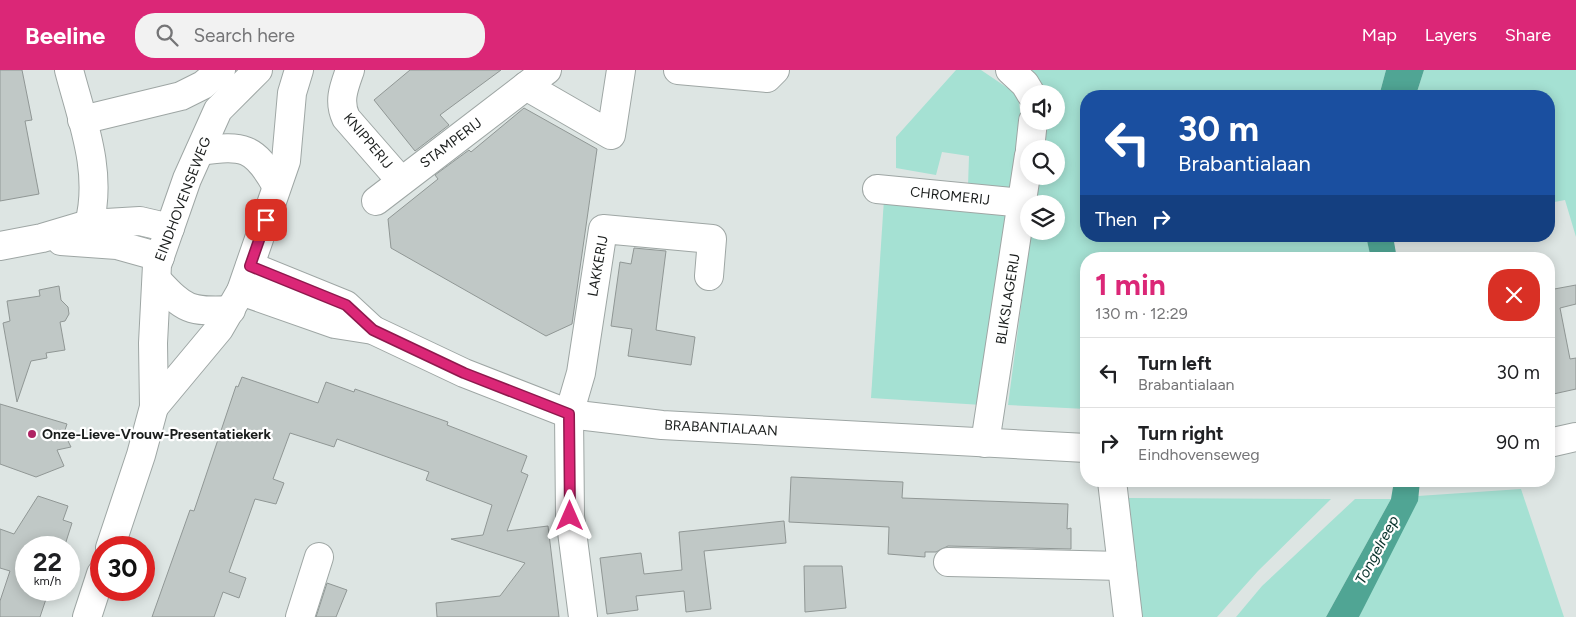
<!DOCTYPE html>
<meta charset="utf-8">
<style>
body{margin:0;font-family:Figtree,sans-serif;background:#f2f2f2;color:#202124;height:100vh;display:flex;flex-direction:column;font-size:19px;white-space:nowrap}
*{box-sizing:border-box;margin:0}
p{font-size:16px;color:#757577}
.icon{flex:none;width:28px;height:28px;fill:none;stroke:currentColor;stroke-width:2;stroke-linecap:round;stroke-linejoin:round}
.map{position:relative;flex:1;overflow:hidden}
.panel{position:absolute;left:1080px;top:182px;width:475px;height:235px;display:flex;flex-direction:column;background:#fff;border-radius:20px;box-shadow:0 2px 12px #0003}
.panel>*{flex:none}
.banner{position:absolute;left:1080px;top:20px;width:475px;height:152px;border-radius:20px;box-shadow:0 2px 12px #0003;background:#1a4fa0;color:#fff;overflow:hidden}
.fabs{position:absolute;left:1020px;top:15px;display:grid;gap:10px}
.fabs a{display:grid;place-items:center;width:45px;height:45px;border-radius:50%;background:#fff;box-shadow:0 2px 12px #0003;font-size:25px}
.speed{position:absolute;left:15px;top:466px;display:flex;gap:10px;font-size:25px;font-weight:700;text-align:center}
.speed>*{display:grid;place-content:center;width:65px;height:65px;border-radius:50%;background:#fff;box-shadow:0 2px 12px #0003;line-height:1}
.speed small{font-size:12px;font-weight:400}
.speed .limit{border:8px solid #d22;background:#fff;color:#111}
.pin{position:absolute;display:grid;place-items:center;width:42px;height:42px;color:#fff;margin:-21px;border-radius:10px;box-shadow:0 2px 8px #0006}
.me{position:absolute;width:55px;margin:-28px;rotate:0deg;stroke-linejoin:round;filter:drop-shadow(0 0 4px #0008)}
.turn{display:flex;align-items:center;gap:18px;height:105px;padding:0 15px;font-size:22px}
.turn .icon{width:65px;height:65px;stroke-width:2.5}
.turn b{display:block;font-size:35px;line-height:42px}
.then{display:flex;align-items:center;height:48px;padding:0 15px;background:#0003;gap:10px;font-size:19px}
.round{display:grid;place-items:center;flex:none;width:52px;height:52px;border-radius:20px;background:#f2f2f2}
.summary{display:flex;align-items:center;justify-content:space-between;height:85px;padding:0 15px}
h1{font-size:30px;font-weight:700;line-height:38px;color:#db2777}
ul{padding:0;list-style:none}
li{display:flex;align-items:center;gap:15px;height:70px;padding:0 15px;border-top:1px solid #e0e0e0}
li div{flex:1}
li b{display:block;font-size:19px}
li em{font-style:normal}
header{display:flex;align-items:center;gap:30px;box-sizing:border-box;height:70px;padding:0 25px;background:#db2777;color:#fff}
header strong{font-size:24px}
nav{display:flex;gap:28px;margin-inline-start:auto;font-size:18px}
.search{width:350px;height:45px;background:#f2f2f2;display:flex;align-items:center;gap:12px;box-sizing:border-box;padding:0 18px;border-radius:20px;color:#757577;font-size:19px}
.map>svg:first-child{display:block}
</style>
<header>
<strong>Beeline</strong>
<div class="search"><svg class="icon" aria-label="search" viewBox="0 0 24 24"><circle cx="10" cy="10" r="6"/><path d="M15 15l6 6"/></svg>Search here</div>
<nav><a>Map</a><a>Layers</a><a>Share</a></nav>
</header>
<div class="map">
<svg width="1576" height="547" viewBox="0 0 1576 547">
<rect width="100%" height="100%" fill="#dde5e3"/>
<g fill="#a5e1d3">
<path d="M956,0H981L1018,25L1022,57L1013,123L968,116L969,86L942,82L936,105L896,98V67Z"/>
<path d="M1027,0H1386L1379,26H1086V166H1366L1371,189H1086V339L1008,335L1031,161H1056V134H1034L1038,106H1056V79H1041L1045,51H1056V24H1048Z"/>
<path d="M1424,0H1576V167L1565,130L1549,133V26H1418L1416,25Z"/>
<path d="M884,129L1010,141L982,335L871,328Z"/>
<path d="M1521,419L1564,547H1359L1418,426Z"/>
<path d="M1127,428L1331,429L1258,501L1217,547H1139Z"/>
<path d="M1355,429H1391L1326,547H1236L1262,516Z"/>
</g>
<g fill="#50a594">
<path d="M1386,0H1424L1416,25L1418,26H1379Z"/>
<path d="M1366,166H1393L1397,189H1371Z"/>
<path d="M1394,411H1420L1418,431L1359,547H1326L1391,429Z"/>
</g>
<g fill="#c0c8c6" stroke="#909795">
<path d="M0,0H22L32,50L25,51L39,124L0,131Z"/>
<path d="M410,0H501L440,45L449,55L415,81L374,30Z"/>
<path d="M524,38L597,79L572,254L546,266L391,178L388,149L438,109L435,105L469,80L471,82Z"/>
<path d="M634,178L666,181L656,260L695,267L691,295L628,286L632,259L611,256L620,192L631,194Z"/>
<path d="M1576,215V234L1560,238L1570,289L1576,288V319L1549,325V220Z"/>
<path d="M59,216L61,230L68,237L69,244L65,251L60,252L65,280L46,283L47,288L31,291L17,332L3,253L10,251L7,231L40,226L39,220Z"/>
<path d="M242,307L318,333L326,312L354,322L355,319L448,352L447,355L527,386L521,402L528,405L507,461L548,456L559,547H437L436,533L500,526L525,493L451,469L483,465L492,435L426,410L429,402L337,369L334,377L290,363L273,409L284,413L276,434L255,429L229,502L246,508L239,528L223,522L214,547H152L190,440L194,441L236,316L238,317Z"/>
<path d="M0,334L67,354L64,363L71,377L57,380L64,396L36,407L0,394Z"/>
<path d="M791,407L903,412L902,428L1068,434L1067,459L1071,458V479L948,476L936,482H925V487L888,484L889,457L789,452Z"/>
<path d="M38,426L68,436L63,450L72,453L64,478H26V522L46,529L40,547H0V531L10,501L0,498V459L14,464Z"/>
<path d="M784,451L786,473L704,481L711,539L686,542L684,521L636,526L638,540L607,544L600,488L641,483L644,504L682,500L679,462Z"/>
<path d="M804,496H842L846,538L805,542Z"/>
<path d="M327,513L347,520L336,547H316Z"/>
</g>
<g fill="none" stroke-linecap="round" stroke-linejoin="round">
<g stroke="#9ea6a4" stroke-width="30">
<g id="street">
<path d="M69,0C82,50 103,102 89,154"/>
<path d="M350,0C344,17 338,31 346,48L401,111"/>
<path d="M678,0L767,8L775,0"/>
<path d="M1010,0L1025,14L1031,24"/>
<path d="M526,16L611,65L621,0"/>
<path d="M82,50L181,26L203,15L221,0"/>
<path d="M1030,79L1033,51"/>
<path d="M877,119L1023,133"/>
<path d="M376,131L547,0"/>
<path d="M61,171L117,175L160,187"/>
<path d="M0,176L42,168L89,154L140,151L170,158"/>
<path d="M985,373L1029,85"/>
<path d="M1112,411L1128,547"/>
<path d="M948,492L1122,496"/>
<path d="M300,547L319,487"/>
<path d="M583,547L570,446L569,344L581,303L603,159L712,169L709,206"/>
</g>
</g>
<g stroke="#9ea6a4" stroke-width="30">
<g id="secondary">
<path d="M200,81C243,75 254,76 276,115"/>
<path d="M250,196L346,235L373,260"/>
<path d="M157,210C185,240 189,242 231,240"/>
<path d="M241,221L335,254L373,260L464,303L569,344L662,355L1086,378"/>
<path d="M154,337L219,259L241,221L286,91L292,23L299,0"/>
<path d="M1549,373L1576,367"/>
<path d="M110,478L141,385L154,337L153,273L157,195L187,109L218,40L258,0"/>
<path d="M87,547L101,504"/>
</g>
</g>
<use href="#street" stroke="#fff" stroke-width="28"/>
<use href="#secondary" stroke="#fff" stroke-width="28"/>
</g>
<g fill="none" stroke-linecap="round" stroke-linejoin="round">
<g stroke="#8e194d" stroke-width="12">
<path id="route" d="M266,150L250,196L346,235L373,260L464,303L569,344L570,446"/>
</g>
<use href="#route" stroke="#db2777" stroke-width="9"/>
</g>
<circle fill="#ae2363" stroke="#fff" stroke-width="2" cx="32" cy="364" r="5"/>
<g text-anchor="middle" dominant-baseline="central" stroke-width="4.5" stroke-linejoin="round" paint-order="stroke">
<g font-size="14" fill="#1a1d1c" stroke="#fff">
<text transform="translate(368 71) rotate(50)">KNIPPERIJ</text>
<text transform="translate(451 73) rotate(-37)">STAMPERIJ</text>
<text transform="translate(950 126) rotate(6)">CHROMERIJ</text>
<text transform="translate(183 129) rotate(-69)">EINDHOVENSEWEG</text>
<text transform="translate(598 196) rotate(-80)">LAKKERIJ</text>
<text transform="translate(1008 229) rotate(-81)">BLIKSLAGERIJ</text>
<text transform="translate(721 358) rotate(3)">BRABANTIALAAN</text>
</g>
<g font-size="14" font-weight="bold" fill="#1a1d1c" stroke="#fff" text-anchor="start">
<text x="42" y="364">Onze-Lieve-Vrouw-Presentatiekerk</text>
</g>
<g font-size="15" font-style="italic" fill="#07312a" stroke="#fff">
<text transform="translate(1377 480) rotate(-62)">Tongelreep</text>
</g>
</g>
</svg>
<div class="fabs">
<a><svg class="icon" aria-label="sound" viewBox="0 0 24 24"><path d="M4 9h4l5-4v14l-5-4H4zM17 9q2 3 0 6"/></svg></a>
<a><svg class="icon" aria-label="search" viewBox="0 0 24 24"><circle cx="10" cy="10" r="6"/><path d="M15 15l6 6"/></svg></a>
<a><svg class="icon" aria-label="layers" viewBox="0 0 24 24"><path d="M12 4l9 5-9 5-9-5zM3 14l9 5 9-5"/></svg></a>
</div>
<div class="speed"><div>22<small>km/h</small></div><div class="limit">30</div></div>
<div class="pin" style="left:266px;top:150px;background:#d93025"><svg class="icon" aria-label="arrive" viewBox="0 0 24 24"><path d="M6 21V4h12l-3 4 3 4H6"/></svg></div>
<svg class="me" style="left:570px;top:446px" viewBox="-20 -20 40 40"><path d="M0-17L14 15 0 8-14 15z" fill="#db2777" stroke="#fff" stroke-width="4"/></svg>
<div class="banner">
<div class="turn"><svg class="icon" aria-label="left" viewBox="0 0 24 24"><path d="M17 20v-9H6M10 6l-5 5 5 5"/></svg><div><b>30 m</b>Brabantialaan</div></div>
<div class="then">Then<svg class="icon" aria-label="right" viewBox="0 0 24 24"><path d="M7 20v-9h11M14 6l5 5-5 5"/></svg></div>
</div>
<section class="panel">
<div class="summary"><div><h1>1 min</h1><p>130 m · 12:29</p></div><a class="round" style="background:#d93025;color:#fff"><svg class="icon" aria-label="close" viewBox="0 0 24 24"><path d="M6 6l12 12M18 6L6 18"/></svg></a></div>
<ul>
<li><svg class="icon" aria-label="left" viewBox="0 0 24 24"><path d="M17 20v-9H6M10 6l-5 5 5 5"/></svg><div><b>Turn left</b><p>Brabantialaan</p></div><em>30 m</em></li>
<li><svg class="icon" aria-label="right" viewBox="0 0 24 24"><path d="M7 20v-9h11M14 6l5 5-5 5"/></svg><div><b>Turn right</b><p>Eindhovenseweg</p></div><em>90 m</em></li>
</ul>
</section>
</div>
